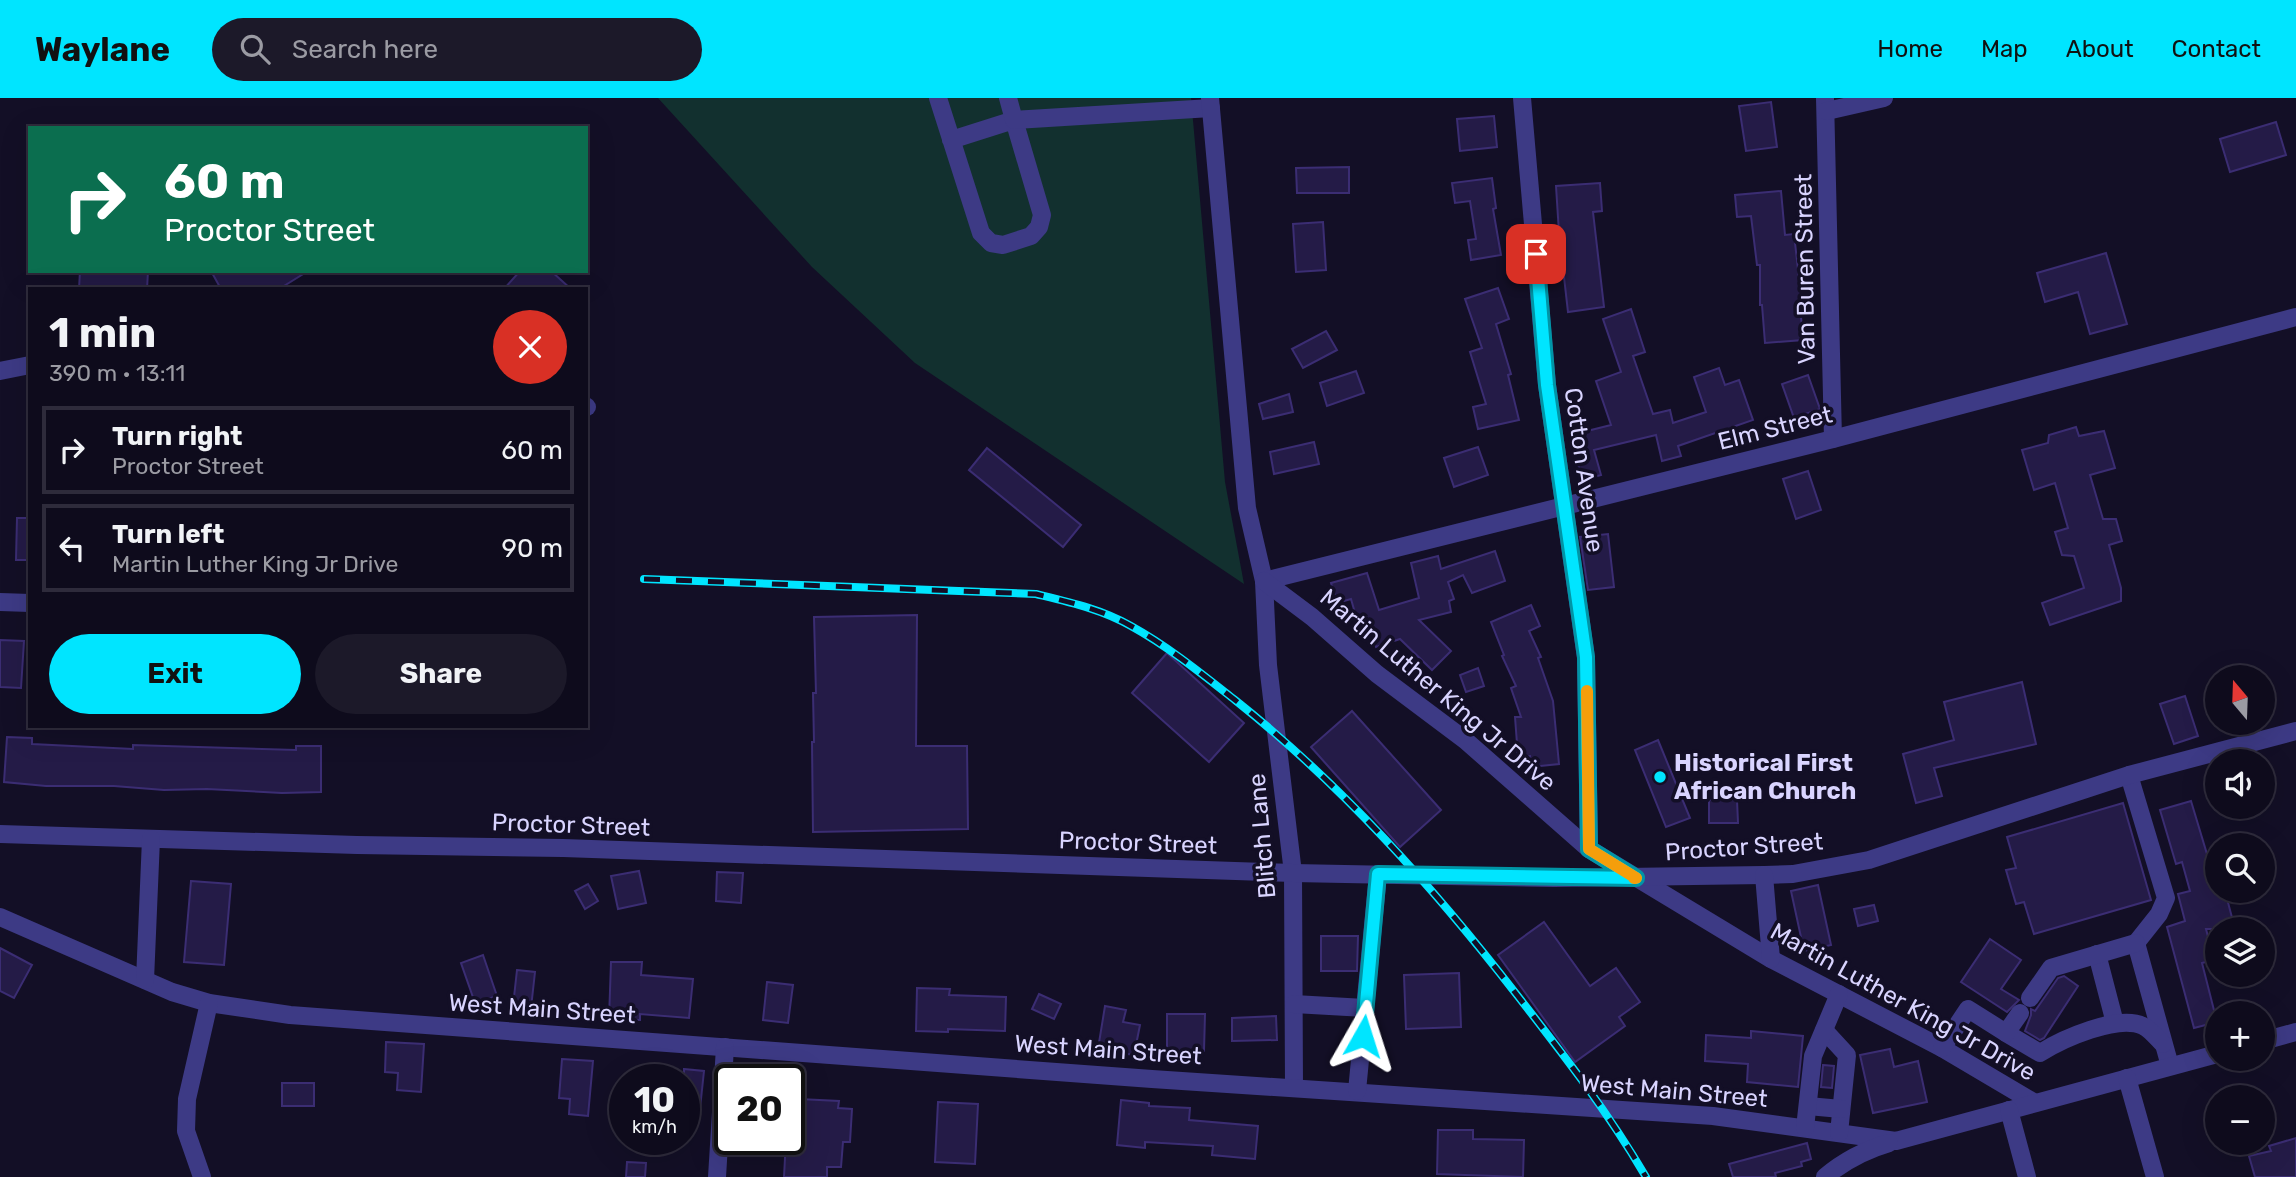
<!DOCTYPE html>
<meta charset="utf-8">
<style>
body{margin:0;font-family:Rubik,sans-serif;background:#1c1929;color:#f1f3f6;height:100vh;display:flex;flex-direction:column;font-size:26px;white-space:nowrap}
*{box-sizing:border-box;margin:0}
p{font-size:23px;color:#9b9ba3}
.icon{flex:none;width:38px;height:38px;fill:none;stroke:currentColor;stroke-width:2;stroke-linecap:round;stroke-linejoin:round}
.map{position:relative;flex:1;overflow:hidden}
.drawer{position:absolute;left:28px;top:189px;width:560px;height:441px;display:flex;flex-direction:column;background:#0e0b1c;border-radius:0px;box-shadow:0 7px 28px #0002,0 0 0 2px #2e2b3b}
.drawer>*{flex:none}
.banner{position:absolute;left:28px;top:28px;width:560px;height:147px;border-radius:0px;box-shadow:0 7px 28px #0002,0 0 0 2px #2e2b3b;background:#0b6e4f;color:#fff;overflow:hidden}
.needle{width:46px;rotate:341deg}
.fabs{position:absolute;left:2205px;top:567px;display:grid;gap:14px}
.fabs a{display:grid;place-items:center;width:70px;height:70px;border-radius:50%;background:#0e0b1c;box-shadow:0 7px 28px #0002,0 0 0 2px #2e2b3b;font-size:35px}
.speed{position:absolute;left:609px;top:966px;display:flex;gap:14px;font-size:35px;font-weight:700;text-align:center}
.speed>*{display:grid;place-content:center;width:91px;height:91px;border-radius:50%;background:#0e0b1c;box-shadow:0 7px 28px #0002,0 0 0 2px #2e2b3b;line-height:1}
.speed small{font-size:18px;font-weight:400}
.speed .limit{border:4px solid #111;border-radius:10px;background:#fff;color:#111}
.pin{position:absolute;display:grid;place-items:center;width:60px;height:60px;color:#fff;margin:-30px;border-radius:14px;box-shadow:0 4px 10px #0006}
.me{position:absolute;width:77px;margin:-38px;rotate:6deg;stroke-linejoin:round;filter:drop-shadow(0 0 5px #0008)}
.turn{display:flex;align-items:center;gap:24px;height:147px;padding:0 21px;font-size:32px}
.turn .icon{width:91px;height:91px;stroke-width:2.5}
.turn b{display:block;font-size:49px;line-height:60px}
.round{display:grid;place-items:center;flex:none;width:74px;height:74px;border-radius:37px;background:#1c1929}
.headline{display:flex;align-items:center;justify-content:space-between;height:119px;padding:0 21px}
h1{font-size:42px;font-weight:700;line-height:52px}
.action{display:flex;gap:14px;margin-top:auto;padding:14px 21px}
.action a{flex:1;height:80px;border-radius:42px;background:#00e5ff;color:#111;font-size:28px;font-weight:700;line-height:80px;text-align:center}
.action a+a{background:#1c1929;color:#f1f3f6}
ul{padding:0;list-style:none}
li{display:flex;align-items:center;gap:21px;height:88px;margin:0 14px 10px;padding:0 7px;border:4px solid #2e2b3b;border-radius:0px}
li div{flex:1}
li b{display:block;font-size:26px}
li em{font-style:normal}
header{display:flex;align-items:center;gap:42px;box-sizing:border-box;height:98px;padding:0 35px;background:#00e5ff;color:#111}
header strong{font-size:33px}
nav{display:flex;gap:38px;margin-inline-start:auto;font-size:24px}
.search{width:490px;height:63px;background:#1c1929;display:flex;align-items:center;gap:18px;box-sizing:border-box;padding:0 24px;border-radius:38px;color:#9b9ba3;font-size:26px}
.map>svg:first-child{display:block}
</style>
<header>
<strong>Waylane</strong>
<div class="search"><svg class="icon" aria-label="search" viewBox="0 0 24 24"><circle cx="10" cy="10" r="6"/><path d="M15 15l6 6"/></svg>Search here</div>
<nav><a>Home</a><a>Map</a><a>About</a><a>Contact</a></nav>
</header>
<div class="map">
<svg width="2296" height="1079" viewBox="0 0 2296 1079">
<rect width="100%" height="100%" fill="#130f26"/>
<path fill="#12302f" d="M658,0H1191L1225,384L1244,486L915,265L812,169Z"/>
<g fill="#241b47" stroke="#3b2d73" stroke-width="2">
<path d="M1771,4L1777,49L1746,53L1739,8Z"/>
<path d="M1494,18L1497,49L1460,53L1457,21Z"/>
<path d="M2276,24L2286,57L2230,74L2220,41Z"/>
<path d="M1349,69V95H1297L1296,70Z"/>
<path d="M1492,80L1496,110L1493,111L1501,157L1471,162L1468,142L1476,141L1470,103L1455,105L1452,85Z"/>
<path d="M1600,85L1602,113L1593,114L1604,209L1568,214L1559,135L1556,88Z"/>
<path d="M1781,93L1785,137L1794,136L1799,180H1805V207H1800L1803,242L1765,245L1762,207H1760V167H1757L1751,118L1737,119L1735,97Z"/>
<path d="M1323,124L1326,172L1296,174L1293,126Z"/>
<path d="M2106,155L2127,226L2090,236L2078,194L2045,204L2037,175Z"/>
<path d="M80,173H148L147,191H79Z"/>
<path d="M211,173H308L279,191H221Z"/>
<path d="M520,173H551L571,191H504Z"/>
<path d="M1498,190L1509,221L1496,226L1511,276L1508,277L1519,322L1478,331L1473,309L1486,306L1470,254L1482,250L1465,201Z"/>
<path d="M1631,211L1645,254L1633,258L1653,316L1670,312L1673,325L1706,314L1694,279L1719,270L1725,287L1739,282L1753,322L1678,348L1681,358L1662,363L1656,337L1594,352L1601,377L1582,382L1571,337L1611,327L1596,283L1621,274L1603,221Z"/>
<path d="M1326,233L1337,252L1303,270L1292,251Z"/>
<path d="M1356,273L1364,295L1327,308L1320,285Z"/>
<path d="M1808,277L1820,311L1794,320L1782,286Z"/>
<path d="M1289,296L1293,314L1263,321L1259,306Z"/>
<path d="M2076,329L2079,338L2104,333L2115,370L2090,377L2103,421H2116L2122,443L2109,447L2121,490V503L2050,527L2042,505L2084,490L2074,458L2062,457L2055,434L2068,430L2055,385L2034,392L2022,352L2048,345L2049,337Z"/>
<path d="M1314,344L1319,366L1274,376L1270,354Z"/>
<path d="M1478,349L1488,377L1454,389L1444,360Z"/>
<path d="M987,350L1081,427L1063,449L969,372Z"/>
<path d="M1808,373L1821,412L1796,421L1783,381Z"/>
<path d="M17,420H30V462H16Z"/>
<path d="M1608,436L1614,489L1588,492L1580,439Z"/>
<path d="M1495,453L1505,483L1472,495L1463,477L1448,484L1454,501L1449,503L1451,514L1419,522L1451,553L1432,572L1400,541L1376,549L1367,519L1357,522L1351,501L1337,505L1331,485L1367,475L1379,512L1419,500L1411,465L1438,458L1441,471Z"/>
<path d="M1531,507L1540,528L1529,533L1541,559L1538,560L1553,603L1559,666L1531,669L1530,658L1518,659L1515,619H1521L1511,590L1516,588L1502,558L1504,557L1491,524Z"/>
<path d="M917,517L916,648H967L968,731L813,734L812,644H814L813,595H816L814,519Z"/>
<path d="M0,542L24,543L21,590L0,589Z"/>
<path d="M1167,555L1244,625L1209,664L1132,595Z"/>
<path d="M1478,570L1484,588L1466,594L1460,577Z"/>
<path d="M2022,584L2036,646L1934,670L1942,698L1916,705L1903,656L1954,642L1944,604Z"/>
<path d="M2185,598L2198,638L2174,646L2160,606Z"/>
<path d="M1352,613L1441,712L1400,749L1311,649Z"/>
<path d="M7,639L32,640V646L133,651V647L296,652V648H321V694L282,695L207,691L164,692L114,688H46L4,684Z"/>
<path d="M1658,642L1690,720L1666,729L1635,652Z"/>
<path d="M1709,702H1737L1738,725H1709Z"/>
<path d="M2191,703L2213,776L2217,775V793H2225L2235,831H2206L2214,862L2202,865L2217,924L2194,930L2167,829L2185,823L2178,796L2190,793L2182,764L2176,766L2160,712Z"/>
<path d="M2123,705L2151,802L2034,836L2024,804L2016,806L2006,772L2016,770L2007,739Z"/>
<path d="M639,773L646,805L618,811L611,778Z"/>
<path d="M717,774L743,775L741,805L716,803Z"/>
<path d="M191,783L231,786L224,867L184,864Z"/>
<path d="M588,786L598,803L585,811L575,793Z"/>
<path d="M1818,787L1831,847L1804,853L1791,793Z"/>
<path d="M1874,807L1878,823L1858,828L1854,811Z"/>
<path d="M1544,824L1590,888L1616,870L1640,904L1619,919L1625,928L1575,964L1498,857Z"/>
<path d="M1321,838H1358L1357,873H1321Z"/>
<path d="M1990,841L2021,862L2001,891L2019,902L2007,914L1961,884Z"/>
<path d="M0,850L32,867L14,900L0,893Z"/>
<path d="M483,857L497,898L475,905L461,865Z"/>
<path d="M611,864H642L641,877L693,881L689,920L640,916V922L609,921Z"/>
<path d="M517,872L535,874L531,910L513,908Z"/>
<path d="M1459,875L1461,929L1406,931L1404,877Z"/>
<path d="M2064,878L2078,888L2044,940L2040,942L2025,933L2031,917V911L2035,913L2058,880Z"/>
<path d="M767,884L793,887L788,925L763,922Z"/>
<path d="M917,890L950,891L949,897L1006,899L1005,933L948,931V934L916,933Z"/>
<path d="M1039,896L1061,906L1054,921L1032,911Z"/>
<path d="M1105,908L1126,912L1123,924L1140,927L1134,957L1098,951Z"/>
<path d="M1167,916H1205L1204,953L1167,952Z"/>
<path d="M1276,918L1277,942L1232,943V920Z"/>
<path d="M1751,933L1803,938L1798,989L1747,984L1748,966L1705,963L1706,937L1751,940Z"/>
<path d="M386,944L424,946L421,994L397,992L398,975L385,974Z"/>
<path d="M1890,951L1894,969L1918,963L1927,1004L1873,1015L1860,957Z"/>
<path d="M562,961L593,963L588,1018L569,1016L570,1001L559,1000Z"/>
<path d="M1823,967L1834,968L1832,990L1821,989Z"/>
<path d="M684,971L704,973L699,1020L684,1019Z"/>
<rect x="282" y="985" width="32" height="23"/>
<path d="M799,1001L839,1003L838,1010L852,1011L850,1044H843L841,1069H827V1079H784L786,1041H789V1038H797Z"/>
<path d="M1121,1002L1149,1005V1008L1190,1010L1189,1022L1258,1028L1255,1061L1212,1057L1213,1048L1145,1044V1050L1117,1047Z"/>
<path d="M938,1004L978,1006L975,1066L935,1064Z"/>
<path d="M1438,1032H1473V1041L1524,1042L1523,1079L1437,1076Z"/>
<path d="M2296,1040V1079H2255L2249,1058L2271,1053L2269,1048Z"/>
<path d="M1807,1045L1811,1061L1801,1064L1802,1068L1775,1075L1776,1079H1733L1729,1066Z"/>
<path d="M627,1064L646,1065L645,1079H626Z"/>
</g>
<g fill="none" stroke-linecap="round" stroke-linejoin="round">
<g stroke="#3d3a85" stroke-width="18">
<path d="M938,0L981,135L991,145L1003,147L1031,138L1039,129L1042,117L1014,22L951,42"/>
<path d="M1008,0L1014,22L1211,10"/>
<path d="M1210,0L1247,410L1264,483L1268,567L1293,775L1294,989"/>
<path d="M1522,0L1547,287L1586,560L1589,751"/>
<path d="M1825,0L1833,341"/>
<path d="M1827,13L1884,0"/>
<path d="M0,273L30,267"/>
<path d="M586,308L587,309"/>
<path d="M1264,483L1833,341L2296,219"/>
<path d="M1264,483L1312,519L1377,576L1465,642L1589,751L1771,861L1942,950L2035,1005"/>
<path d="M0,504L30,505"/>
<path d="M2129,677L2166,800L2159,816L2136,845L2170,968"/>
<path d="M0,736L357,747L563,750L1293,775L1554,780L1764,777L1793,776L1869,762L2129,677L2296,633"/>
<path d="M1764,777L1771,861"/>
<path d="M0,819L172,894L209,905L290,917L1152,981L1713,1018L1896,1043L2217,956"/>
<path d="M2097,856L2115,925"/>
<path d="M145,882L151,741"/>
<path d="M2030,900L2051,870L2136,845"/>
<path d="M1294,906L1365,910"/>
<path d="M1824,932L1847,957L1839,1035"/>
<path d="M2006,935L2040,955C2062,941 2118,916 2143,928C2150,931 2157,940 2163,946"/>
<path d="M2263,943L2296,934"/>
<path d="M1942,950L1968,911L2006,935L2020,915"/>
<path d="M2127,980L2155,1079"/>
<path d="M1357,993L1378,776"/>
<path d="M1808,1008L1841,1011"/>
<path d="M2009,1012L2027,1079"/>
<path d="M1805,1030L1813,958L1839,896"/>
<path d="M202,1079L186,1033L187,1001L209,905"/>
<path d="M717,1079L725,949"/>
<path d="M1825,1079C1844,1063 1865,1052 1889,1045"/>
</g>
<g stroke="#00e5ff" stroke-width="8">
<path id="rail" d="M644,481L1036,496C1069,504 1101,511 1131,528C1169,549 1202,576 1235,602C1343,688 1433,789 1517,897C1563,956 1608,1014 1646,1079"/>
</g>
<use href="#rail" stroke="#130f26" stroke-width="5" stroke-dasharray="16" stroke-linecap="butt"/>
</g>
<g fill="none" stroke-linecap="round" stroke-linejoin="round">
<g stroke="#0095a6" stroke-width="18">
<path id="route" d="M1363,938L1378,776L1636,780L1589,751L1586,559L1547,287L1536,156"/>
</g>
<use href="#route" stroke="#00e5ff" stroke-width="12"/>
<path stroke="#f59e0b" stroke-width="12" d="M1587,593L1589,751L1636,780H1634"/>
</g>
<circle fill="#00e5ff" stroke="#130f26" stroke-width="2.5" cx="1660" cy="679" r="7"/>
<g text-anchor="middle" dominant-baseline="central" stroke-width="7" stroke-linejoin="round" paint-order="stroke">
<g font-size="24" fill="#d9d4ff" stroke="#130f26">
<text transform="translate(1805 171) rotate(-91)">Van Buren Street</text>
<text transform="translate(1775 330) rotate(-14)">Elm Street</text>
<text transform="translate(1584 372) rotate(82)">Cotton Avenue</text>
<text transform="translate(1438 592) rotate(40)">Martin Luther King Jr Drive</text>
<text transform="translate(571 727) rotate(2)">Proctor Street</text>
<text transform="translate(1262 738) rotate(-95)">Blitch Lane</text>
<text transform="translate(1138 745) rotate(2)">Proctor Street</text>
<text transform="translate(1744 749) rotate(-4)">Proctor Street</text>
<text transform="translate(1903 904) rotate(29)">Martin Luther King Jr Drive</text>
<text transform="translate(542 911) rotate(4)">West Main Street</text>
<text transform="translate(1108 952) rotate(4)">West Main Street</text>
<text transform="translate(1674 993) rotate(5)">West Main Street</text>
</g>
<g font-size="24" font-weight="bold" fill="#d9d4ff" stroke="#130f26" text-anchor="start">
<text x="1674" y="665">Historical First<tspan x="1674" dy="28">African Church</tspan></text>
</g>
</g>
</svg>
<div class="fabs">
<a><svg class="needle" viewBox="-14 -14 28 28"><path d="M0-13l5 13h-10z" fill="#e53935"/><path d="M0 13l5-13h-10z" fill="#9b9ba3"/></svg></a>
<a><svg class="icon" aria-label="sound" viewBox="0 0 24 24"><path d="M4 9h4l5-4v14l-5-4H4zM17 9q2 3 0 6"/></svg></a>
<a><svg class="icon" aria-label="search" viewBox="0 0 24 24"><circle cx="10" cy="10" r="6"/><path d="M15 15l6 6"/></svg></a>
<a><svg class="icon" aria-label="layers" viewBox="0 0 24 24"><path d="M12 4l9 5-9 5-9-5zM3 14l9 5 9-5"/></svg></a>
<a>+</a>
<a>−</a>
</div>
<div class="speed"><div>10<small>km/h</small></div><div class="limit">20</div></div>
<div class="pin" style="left:1536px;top:156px;background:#d93025"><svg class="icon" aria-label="arrive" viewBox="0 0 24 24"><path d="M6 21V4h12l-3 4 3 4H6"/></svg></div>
<svg class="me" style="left:1363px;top:938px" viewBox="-20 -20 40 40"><path d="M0-17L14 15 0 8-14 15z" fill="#00e5ff" stroke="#fff" stroke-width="4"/></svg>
<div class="banner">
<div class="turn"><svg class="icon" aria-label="right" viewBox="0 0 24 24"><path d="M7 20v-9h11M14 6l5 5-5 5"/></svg><div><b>60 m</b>Proctor Street</div></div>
</div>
<section class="drawer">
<div class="headline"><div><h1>1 min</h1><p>390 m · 13:11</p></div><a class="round" style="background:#d93025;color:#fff"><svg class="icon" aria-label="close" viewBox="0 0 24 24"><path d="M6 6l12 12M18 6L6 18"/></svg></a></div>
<ul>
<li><svg class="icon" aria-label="right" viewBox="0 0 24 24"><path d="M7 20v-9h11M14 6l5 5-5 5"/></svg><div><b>Turn right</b><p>Proctor Street</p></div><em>60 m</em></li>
<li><svg class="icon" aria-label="left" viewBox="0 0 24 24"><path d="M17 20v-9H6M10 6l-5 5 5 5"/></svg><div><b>Turn left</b><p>Martin Luther King Jr Drive</p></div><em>90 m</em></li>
</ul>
<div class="action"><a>Exit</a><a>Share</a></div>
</section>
</div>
